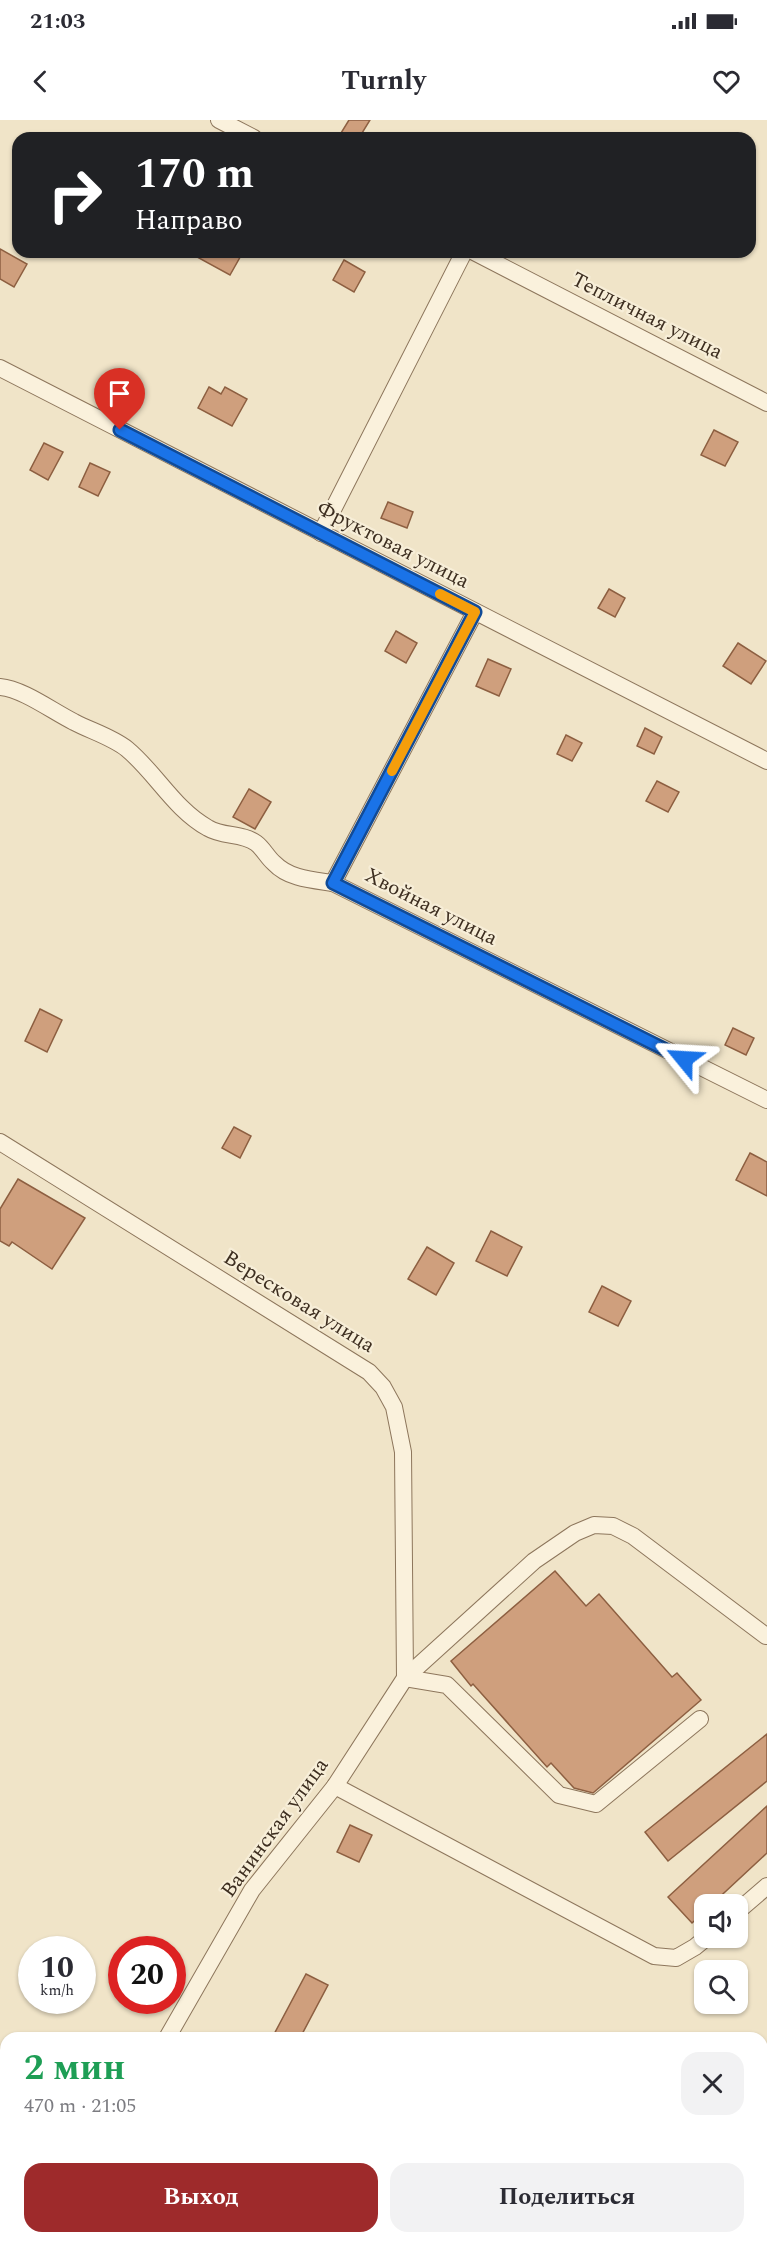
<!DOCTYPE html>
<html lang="ru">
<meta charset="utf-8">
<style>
body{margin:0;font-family:Spectral,serif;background:#f2f2f3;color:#2b2b33;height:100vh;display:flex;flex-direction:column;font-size:22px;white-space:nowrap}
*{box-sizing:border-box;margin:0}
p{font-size:20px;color:#7c7c81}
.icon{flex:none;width:33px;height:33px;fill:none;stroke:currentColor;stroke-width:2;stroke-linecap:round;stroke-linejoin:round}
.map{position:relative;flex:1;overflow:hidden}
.side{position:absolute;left:0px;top:1912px;width:768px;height:212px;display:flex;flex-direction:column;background:#fff;border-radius:18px 18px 0 0;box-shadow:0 2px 4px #0004}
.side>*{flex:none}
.hud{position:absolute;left:12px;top:12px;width:744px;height:126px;border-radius:18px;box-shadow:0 2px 4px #0004;background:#202124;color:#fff;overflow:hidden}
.fabs{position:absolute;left:694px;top:1774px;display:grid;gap:12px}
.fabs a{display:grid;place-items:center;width:54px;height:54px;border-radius:12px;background:#fff;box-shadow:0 2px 4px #0004;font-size:30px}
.speed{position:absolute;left:18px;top:1816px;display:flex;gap:12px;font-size:30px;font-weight:700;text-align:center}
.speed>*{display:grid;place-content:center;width:78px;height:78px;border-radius:50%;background:#fff;box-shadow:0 2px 4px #0004;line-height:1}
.speed small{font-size:15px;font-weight:400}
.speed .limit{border:9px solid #d22;background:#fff;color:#111}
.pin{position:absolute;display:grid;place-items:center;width:51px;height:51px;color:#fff;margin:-62px -26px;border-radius:50% 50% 50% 0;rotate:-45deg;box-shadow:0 0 6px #0007}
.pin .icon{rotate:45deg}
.me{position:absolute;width:66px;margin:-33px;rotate:297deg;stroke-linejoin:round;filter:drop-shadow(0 0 4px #0008)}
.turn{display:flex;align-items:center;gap:21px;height:126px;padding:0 24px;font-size:27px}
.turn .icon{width:78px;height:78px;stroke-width:2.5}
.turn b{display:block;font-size:42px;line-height:51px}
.round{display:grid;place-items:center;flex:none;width:63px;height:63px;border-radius:18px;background:#f2f2f3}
.summary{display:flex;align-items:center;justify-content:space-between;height:102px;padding:0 24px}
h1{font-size:36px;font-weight:700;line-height:45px;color:#1e9e55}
.action{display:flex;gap:12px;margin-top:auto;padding:12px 24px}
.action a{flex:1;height:69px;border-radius:18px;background:#9e2a2b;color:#fff;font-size:24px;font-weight:700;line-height:69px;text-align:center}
.action a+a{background:#f2f2f3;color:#2b2b33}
.status{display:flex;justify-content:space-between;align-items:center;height:42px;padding:0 30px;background:#fff;direction:ltr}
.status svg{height:16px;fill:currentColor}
header{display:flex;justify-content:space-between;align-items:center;height:78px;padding:0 24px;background:#fff;font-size:27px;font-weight:700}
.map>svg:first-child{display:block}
</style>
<div class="status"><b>21:03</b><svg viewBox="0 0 49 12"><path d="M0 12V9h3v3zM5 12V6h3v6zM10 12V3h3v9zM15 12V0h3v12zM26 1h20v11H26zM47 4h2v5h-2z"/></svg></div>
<header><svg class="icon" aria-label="back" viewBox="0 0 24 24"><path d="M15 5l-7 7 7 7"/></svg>Turnly<svg class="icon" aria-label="heart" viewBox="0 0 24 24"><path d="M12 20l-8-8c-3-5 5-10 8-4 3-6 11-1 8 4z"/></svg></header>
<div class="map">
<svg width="767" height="2123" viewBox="0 0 767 2123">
<rect width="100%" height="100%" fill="#f0e4c8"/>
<g fill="#cf9f7d" stroke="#8d5f41" stroke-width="1.5">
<path d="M349,0H370L359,18H349L341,13Z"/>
<path d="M0,129L27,144L14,167L0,159Z"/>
<path d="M188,132H243L230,155Z"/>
<path d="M344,140L365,152L354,172L333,160Z"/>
<path d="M209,267L221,274L225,267L247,279L232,306L198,288Z"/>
<path d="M714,310L738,322L725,346L701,335Z"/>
<path d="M44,323L63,332L48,360L30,350Z"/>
<path d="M90,343L110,352L98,376L79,367Z"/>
<path d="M388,382L413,392L407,408L381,398Z"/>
<path d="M609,469L625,478L615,497L598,488Z"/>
<path d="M396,511L417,523L406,543L385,531Z"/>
<path d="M738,523L766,541L751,564L723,546Z"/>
<path d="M488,539L511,549L499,576L476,566Z"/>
<path d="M645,608L662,617L654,634L637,626Z"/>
<path d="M566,615L582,623L572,641L557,634Z"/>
<path d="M657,661L679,672L668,692L646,681Z"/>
<path d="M249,669L271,682L255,709L233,697Z"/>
<path d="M40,889L62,900L47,932L25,921Z"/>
<path d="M733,908L754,918L746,935L725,925Z"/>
<path d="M234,1007L251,1016L240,1038L222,1028Z"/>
<path d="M750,1033L767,1042V1076L736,1060Z"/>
<path d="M18,1059L85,1098L52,1149L12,1122L9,1126L0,1121V1089Z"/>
<path d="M491,1111L522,1127L507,1156L476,1141Z"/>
<path d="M427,1127L454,1143L436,1175L408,1159Z"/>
<path d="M602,1166L631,1181L618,1206L589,1192Z"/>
<path d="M555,1451L586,1486L599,1474L672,1557L677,1553L701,1580L593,1673L574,1668L551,1643L547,1647L473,1564L471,1566L451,1541Z"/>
<path d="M767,1614V1661L668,1741L645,1712Z"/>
<path d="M767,1686V1733L711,1785H705V1791L692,1803L668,1777Z"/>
<path d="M350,1705L372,1715L359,1742L337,1732Z"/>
<path d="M306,1854L328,1865L300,1918H272Z"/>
</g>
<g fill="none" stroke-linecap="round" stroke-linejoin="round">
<g stroke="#8d765c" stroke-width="18">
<g id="minor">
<path d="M219,0L254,18"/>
<path d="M474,132L767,283"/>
<path d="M0,248L767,641"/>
<path d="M321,413L464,132"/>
<path d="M0,567C23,569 52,591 74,602C91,611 112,617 127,629C156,653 174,689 208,708C223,717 242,713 256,723C263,728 267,737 274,743C289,759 313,760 333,763L767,980"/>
<path d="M333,763L475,492"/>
<path d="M0,1022L369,1252L383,1267L394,1287L403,1332L405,1558"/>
<path d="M405,1558L447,1565L559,1675L596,1684L700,1599"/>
<path d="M335,1666L654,1836L676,1838L695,1827L706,1818"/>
<path d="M738,1791L767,1766"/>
<path d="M167,1918L252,1770L335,1666L405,1558L534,1441L575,1413L594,1405L613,1406L633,1416L766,1516"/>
<path d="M0,2050L6,2053"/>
<path d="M120,2118L129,2123"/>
<path d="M75,2123L77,2118"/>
</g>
</g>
<use href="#minor" stroke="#faf1dc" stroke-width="16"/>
</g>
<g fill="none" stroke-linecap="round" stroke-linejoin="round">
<g stroke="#114b97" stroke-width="15">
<path id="route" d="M120,310L475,492L333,763L684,939"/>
</g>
<use href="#route" stroke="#1a73e8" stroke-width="10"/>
<path stroke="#f59e0b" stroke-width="10" d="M392,651L475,492L440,474"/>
</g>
<g text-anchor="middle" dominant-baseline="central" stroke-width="4.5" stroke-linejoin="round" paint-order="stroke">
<g font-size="21" fill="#3d2e20" stroke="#f7eed8">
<text transform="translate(647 196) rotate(27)">Тепличная улица</text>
<text transform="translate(393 425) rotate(27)">Фруктовая улица</text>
<text transform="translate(431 787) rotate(27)">Хвойная улица</text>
<text transform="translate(299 1182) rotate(32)">Вересковая улица</text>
<text transform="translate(275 1708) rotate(-54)">Ванинская улица</text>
</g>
</g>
</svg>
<div class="fabs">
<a><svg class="icon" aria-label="sound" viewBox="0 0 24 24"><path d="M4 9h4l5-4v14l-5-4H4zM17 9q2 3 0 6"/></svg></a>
<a><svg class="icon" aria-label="search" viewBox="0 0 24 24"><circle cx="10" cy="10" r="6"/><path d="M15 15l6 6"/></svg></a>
</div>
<div class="speed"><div>10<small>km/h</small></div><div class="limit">20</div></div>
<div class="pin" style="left:120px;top:310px;background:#d93025"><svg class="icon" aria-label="arrive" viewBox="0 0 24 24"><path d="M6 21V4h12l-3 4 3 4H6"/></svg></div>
<svg class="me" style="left:684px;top:939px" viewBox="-20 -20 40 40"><path d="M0-17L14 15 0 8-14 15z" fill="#1a73e8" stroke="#fff" stroke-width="4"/></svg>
<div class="hud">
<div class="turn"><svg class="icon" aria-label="right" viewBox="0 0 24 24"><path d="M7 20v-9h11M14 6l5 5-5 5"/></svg><div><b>170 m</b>Направо</div></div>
</div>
<section class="side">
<div class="summary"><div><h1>2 мин</h1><p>470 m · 21:05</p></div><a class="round"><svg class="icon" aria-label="close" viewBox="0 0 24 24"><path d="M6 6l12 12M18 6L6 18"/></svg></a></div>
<div class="action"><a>Выход</a><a>Поделиться</a></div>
</section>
</div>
